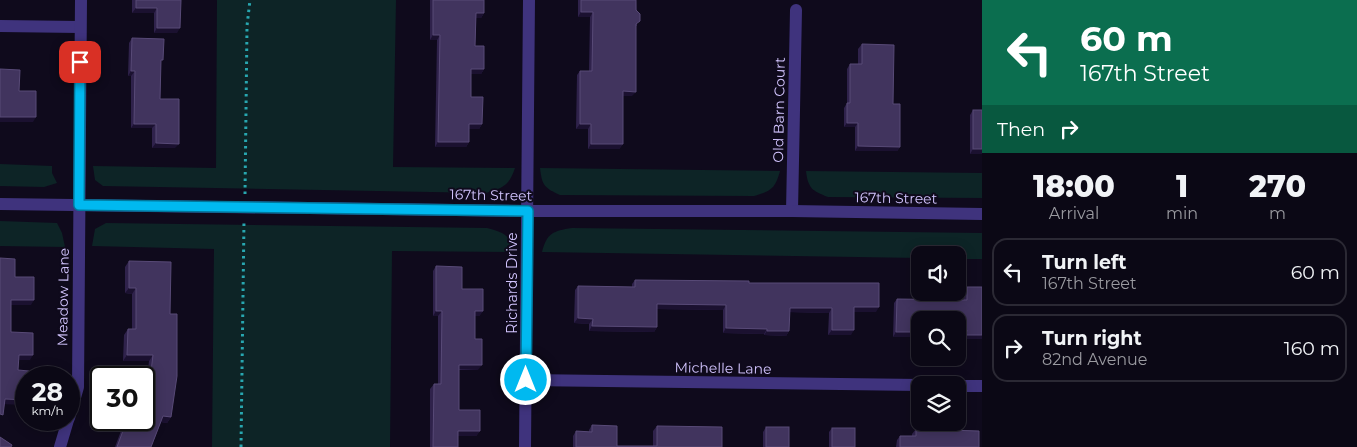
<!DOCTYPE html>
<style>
body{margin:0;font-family:Montserrat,sans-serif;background:#191622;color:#f1f3f6;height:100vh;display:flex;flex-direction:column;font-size:19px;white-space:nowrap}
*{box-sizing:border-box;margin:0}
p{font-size:16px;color:#9a9aa0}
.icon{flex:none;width:28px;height:28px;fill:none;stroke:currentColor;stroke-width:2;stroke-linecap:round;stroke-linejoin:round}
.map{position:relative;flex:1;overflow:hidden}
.side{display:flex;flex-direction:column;background:#0b0815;width:375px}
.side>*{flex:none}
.guide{background:#0b6e4f;color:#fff;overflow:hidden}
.tools{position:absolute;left:911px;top:246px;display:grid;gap:10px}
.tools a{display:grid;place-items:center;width:55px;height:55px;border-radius:10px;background:#0b0815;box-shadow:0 2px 12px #0003,0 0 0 1px #2b2934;font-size:25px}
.speed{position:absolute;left:15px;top:366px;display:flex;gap:10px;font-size:25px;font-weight:700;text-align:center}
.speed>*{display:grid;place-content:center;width:65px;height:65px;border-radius:50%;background:#0b0815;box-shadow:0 2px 12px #0003,0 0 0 1px #2b2934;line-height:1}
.speed small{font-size:12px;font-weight:400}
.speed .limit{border:2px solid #111;border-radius:8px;background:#fff;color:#111}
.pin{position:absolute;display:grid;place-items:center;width:42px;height:42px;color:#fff;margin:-21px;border-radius:10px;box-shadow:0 2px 8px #0006}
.me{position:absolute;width:55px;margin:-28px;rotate:0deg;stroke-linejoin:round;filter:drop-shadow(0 0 4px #0008)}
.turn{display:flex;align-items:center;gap:18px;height:105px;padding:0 15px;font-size:22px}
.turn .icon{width:65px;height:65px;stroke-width:2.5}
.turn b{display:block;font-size:35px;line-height:42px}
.then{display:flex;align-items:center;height:48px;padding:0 15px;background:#0003;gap:10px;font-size:19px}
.eta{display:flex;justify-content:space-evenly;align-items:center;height:85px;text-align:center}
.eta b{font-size:30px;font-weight:800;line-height:35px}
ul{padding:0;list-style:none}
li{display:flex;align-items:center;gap:15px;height:68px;margin:0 10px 8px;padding:0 5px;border:2px solid #2b2934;border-radius:15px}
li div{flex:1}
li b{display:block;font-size:19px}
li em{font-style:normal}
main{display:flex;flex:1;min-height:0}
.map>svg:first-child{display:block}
</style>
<main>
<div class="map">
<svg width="982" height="447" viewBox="0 0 982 447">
<rect width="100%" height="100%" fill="#0f0a1c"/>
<g fill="#0d2426">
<path d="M217,0H396L393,167L515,168C509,186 503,188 486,193L103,186L95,180L93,166L216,168Z"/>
<path d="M0,164L52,166V173L57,183L44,187L0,186Z"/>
<path d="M540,168L780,171C775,189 771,191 754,196L560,195C544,188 542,185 540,168Z"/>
<path d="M806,171L982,173V198L828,197C812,191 808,188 806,171Z"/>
<path d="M0,221L57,223L62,233L65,247L0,246Z"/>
<path d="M106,223L487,228C505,233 509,234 514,252L392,251L390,447H212L214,249L92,246L95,229Z"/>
<path d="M572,228L982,233V259H958V255H920V258L542,252C547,233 553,231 572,228Z"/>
</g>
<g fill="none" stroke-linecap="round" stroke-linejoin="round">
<g stroke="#28a7b0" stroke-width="3" stroke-dasharray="2.5 4" stroke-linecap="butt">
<path d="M245,194L247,26L250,0"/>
<path d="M241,447L244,220"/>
</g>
<g stroke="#3f337d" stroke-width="12">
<path d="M0,26L80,27"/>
<path d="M792,211L796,10"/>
<path d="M526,380L920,385"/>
<path d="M958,386H982"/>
<path d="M69,418L78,387L81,0"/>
<path d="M60,447L68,420"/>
<path d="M525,447L529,0"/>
</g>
<path stroke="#3f337d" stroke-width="12" d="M0,204L528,211H792L982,214"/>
</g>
<g fill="#2f224b">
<path d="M132,0H181L177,33H154V13H132Z"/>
<path d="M430,0H484V13L481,18H476L475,46L484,69L481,74H471V97L482,124L479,129H469V142L466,147H435L437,40H430Z"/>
<path d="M578,0H636L637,26H636L632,96H623V144L619,149H588V129H576L577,75L580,71H589L590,17H578Z"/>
<path d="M132,38L161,64L160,99L175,148H152V128H131V76H128L129,43Z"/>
<path d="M862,44L893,104L900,147L897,151H855V127H844V108L847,103V69L850,64H858V49Z"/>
<path d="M973,110L982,154H970V115Z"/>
<path d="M129,261L170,314L171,417L167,423L161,422L151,447H115L125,420H144L146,387L149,361H123L124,335L128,329H132V294L125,293V267Z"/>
<path d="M436,266L462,289L483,311L479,316H475V339L478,370H459V410L480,431L476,436H458V447H430V389L434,384H438V316H433V271Z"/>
<path d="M635,280L749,283L876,312H854L851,335H828L829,313L789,312V331L786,336L764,335V334L723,333V310L657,309V327L654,332L589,331V324L574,323L575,290L578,286L632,287V284Z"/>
<path d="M967,287L982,339H963V335L958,320L893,337L894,303L897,299L964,300V292Z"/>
<path d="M592,425L617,446H653V431L657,426L722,447H573V436L576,431L589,432V430Z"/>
<path d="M766,427L789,447H763V432Z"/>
<path d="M832,428L855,447H829V432Z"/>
<path d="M916,429L979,447H896L897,440L900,436H912V434Z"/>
</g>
<g fill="#1b1130">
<path d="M136,8H157L154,13H132Z"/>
<path d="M581,12H593L590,17H578Z"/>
<path d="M476,13H484L481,18H472Z"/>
<path d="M157,28H180L177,33H154Z"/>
<path d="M433,35H440L437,40H430Z"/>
<path d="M471,69H484L481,74H467Z"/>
<path d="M131,71H135L131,76H128Z"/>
<path d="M623,91L636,92L632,96H619Z"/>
<path d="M0,117H36L33,122H0Z"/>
<path d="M847,123H858L855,127H844Z"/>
<path d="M134,124H156L152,128H131Z"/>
<path d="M469,124H482L479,129H466Z"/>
<path d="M580,124H591L588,129H576Z"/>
<path d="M438,142H469L466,147H435Z"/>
<path d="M156,143L179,144L175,148H152Z"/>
<path d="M591,144H623L619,149H588Z"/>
<path d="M858,146L900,147L897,151H855Z"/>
<path d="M973,149H982V154H970Z"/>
<path d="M129,288H136L132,294L125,293Z"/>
<path d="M11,300H34L31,305H8Z"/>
<path d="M657,304L726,305L723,310L654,309Z"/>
<path d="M854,307H879L876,312H851Z"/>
<path d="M790,308H832L829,313L786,312Z"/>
<path d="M436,311H442L438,316H433Z"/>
<path d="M475,311H483L479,316H472Z"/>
<path d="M578,318L593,319L589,324L574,323Z"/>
<path d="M592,326L657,327L654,332L589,331Z"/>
<path d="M726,328L767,329L764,334L723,333Z"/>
<path d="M832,330H854L851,335H828Z"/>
<path d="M958,330H967L963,335L958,334Z"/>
<path d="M767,331H789L786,336L764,335Z"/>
<path d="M896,332H920V337H893Z"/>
<path d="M966,335H982V339H963Z"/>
<path d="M19,355H33L30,360H16Z"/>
<path d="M127,355H153L149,361H123Z"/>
<path d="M459,365H482L478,370L455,369Z"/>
<path d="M5,399L26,400V401L23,405L1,404Z"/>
<path d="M163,416L171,417L167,423L160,422Z"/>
<path d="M458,431H480L476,436H455Z"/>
</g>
<g fill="#41345e" stroke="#584a77">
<path d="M136,0H181L180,28H157V8H136Z"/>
<path d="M433,0H484V13H476L475,46H484V69H471V97H483L482,124H469V142H438L440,35H433Z"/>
<path d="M581,0H636V10L640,14V21L636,24V92L623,91V144H591V124H580V71H592L593,12H581Z"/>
<path d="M132,38L164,39L163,60H161L160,99H179V144L156,143V124H134L135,71H131Z"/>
<path d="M862,44L894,45L893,104H900V147L858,146V123H847V103H850V64H862Z"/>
<path d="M0,69L20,70L19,91H36V117H0Z"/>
<rect x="973" y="110" width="9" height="39"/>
<path d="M0,258L15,259V277H34V300H11V332L33,333V355H19L18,370L29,371L28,378H26V400L5,399L3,415L0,414Z"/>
<path d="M129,261L171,262L170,314H177V376L171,417L163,416L151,447H117L127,420H144V387L149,388L153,355H127L128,329H136V288H129Z"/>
<path d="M436,266L462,267V289H483V311H475V339H482V365H459V410H480V431H458V447H433L434,384H441L442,311H436Z"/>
<path d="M635,280L749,281V283H879V307H854V330H832V308H790L789,331H767V329L726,328V305L657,304V327L592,326L593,319L578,318V286L635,287Z"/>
<path d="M967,287H982V335H966L967,330H958V320H920V332H896L897,299L967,300Z"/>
<path d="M592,425L617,426V446H657V426L722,427V447H576V431L592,432Z"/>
<rect x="766" y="427" width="23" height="20"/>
<rect x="832" y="428" width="23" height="19"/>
<path d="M916,429L979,431V447H900V436H916Z"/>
<path d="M0,437L12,445L11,447H0Z"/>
</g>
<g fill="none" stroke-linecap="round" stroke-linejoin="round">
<g stroke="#00789c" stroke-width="12">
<path id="route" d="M80,62L79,205L528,211L526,380"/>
</g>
<use href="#route" stroke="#00b9f0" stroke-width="9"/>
</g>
<g text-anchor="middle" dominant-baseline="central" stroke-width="4" stroke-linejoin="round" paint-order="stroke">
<g font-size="14" fill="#d3c5ff" stroke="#0f0a1c">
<text transform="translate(779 110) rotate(-89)">Old Barn Court</text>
<text transform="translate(491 195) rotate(1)">167th Street</text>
<text transform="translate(896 198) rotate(1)">167th Street</text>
<text transform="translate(512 283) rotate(-90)">Richards Drive</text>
<text transform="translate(63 297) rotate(-89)">Meadow Lane</text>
<text transform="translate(723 368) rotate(1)">Michelle Lane</text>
</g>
</g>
</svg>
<div class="tools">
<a><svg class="icon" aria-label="sound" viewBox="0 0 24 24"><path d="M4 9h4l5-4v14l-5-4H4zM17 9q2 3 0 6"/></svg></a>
<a><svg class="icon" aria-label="search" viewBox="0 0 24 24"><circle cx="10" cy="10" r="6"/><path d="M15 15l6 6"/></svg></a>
<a><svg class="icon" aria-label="layers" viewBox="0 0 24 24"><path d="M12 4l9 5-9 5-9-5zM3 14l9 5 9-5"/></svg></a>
</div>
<div class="speed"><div>28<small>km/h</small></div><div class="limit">30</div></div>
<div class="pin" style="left:80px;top:62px;background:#d93025"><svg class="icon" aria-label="arrive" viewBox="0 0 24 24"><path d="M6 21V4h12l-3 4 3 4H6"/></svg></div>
<svg class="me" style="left:526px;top:380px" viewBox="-20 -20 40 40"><circle r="17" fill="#00b9f0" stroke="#fff" stroke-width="3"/><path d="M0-11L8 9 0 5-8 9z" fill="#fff"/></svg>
</div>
<section class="side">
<div class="guide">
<div class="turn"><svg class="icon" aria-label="left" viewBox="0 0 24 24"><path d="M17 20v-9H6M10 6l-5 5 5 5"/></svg><div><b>60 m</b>167th Street</div></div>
<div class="then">Then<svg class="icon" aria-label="right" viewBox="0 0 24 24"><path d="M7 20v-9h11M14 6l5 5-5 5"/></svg></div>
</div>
<div class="eta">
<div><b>18:00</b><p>Arrival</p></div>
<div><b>1</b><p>min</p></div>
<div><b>270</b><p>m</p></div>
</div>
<ul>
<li><svg class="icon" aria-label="left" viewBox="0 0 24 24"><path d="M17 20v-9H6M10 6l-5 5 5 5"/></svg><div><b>Turn left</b><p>167th Street</p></div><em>60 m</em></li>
<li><svg class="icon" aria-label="right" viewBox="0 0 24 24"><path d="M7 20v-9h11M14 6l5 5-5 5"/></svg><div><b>Turn right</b><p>82nd Avenue</p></div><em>160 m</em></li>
</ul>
</section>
</main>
